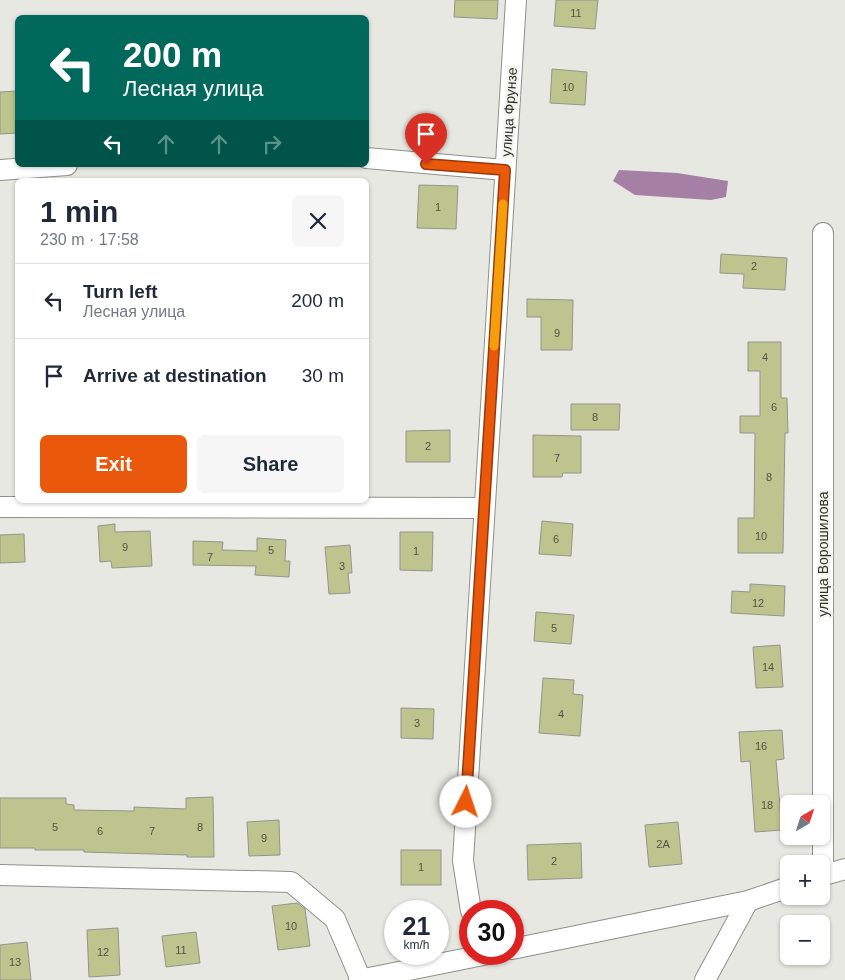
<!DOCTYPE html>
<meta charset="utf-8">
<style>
body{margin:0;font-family:Arial,sans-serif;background:#f6f6f7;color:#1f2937;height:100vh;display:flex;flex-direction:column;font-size:19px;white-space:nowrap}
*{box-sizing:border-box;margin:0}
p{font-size:16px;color:#747a83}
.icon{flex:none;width:28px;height:28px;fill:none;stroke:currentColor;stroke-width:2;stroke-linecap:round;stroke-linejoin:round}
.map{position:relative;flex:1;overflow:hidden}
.details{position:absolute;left:15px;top:178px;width:354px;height:325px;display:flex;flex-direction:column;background:#fff;border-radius:8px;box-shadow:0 1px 4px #0004}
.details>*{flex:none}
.top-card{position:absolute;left:15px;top:15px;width:354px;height:152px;border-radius:8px;box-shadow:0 1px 4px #0004;background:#00695c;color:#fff;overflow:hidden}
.needle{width:32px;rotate:39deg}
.buttons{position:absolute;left:780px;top:795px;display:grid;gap:10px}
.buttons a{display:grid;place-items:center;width:50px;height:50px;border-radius:8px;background:#fff;box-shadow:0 1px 4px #0004;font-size:25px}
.speed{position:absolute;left:384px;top:900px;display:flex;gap:10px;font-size:25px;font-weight:700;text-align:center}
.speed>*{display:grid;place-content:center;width:65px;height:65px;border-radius:50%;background:#fff;box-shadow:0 1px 4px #0004;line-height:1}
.speed small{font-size:12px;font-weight:400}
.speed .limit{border:8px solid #d22;background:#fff;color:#111}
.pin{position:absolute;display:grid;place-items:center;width:42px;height:42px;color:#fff;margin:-51px -21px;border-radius:50% 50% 50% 0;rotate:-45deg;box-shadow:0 0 5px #0007}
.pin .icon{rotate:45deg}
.me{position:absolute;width:55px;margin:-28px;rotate:4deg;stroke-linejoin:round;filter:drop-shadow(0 0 4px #0008)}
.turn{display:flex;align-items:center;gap:18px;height:105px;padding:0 25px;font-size:22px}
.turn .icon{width:65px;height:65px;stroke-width:2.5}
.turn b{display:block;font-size:35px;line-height:42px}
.lanes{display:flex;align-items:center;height:48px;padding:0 25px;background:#0003;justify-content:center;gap:25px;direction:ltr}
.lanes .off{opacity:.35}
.round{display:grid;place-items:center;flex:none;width:52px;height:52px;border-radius:8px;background:#f6f6f7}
.summary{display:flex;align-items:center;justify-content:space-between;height:85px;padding:0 25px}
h1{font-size:30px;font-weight:800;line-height:38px}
.cta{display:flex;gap:10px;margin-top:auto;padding:10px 25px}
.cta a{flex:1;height:58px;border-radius:8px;background:#ea580c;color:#fff;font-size:20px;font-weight:800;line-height:58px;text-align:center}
.cta a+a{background:#f6f6f7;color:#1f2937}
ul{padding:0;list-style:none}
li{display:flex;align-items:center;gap:15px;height:75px;padding:0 25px;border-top:1px solid #e0e1e3}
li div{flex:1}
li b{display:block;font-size:19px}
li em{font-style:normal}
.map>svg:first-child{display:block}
</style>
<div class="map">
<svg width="845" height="980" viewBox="0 0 845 980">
<rect width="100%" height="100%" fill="#e7e8e1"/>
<path fill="#a67fa5" d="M619,170L677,173L728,181L726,197L711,200L635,195L613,181Z"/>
<g fill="#bdc48e" stroke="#94958e">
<path d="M455,0H498L497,19L454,17Z"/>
<path d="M556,0H598L595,29L554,26Z"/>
<path d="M552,69L587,72L585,105L550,103Z"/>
<path d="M18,91V133L0,134V92Z"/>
<path d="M419,185L458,186L456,229L417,228Z"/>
<path d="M721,254L787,258L785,290L743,288L744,274L720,273Z"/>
<path d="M527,299L573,300L572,350H541V317H527Z"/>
<path d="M748,342H781V398H787L788,433H785L783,553H738V518H754L755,433H740V416H760V371H748Z"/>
<path d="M571,404H620L619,430H571Z"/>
<path d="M450,430V462H406V431Z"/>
<path d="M533,435L581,436V473H563L562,477H533Z"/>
<path d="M542,521L573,524L571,556L539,554Z"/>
<path d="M115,524V532L150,531L152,566L112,568L111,561L100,562L98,526Z"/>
<path d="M400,532H433L432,571L400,570Z"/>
<path d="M24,534L25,562L0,563V535Z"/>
<path d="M257,538L286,540L285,561H290L289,577L255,575L256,566L193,565V541L223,542L222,550L257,551Z"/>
<path d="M350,545L352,573H348L350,593L329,594L325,547Z"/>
<path d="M750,584L785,586L784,616L731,613L732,591L750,592Z"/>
<path d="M536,612L574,615L571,644L534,641Z"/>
<path d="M780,645L783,687L756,688L753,647Z"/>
<path d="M543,678L574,680L573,694L583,695L580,736L539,733Z"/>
<path d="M401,708L434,709L433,739L401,738Z"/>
<path d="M782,730L784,759L776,760L782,830L755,832L750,761L741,762L739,732Z"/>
<path d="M213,797L214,857H187V855L84,852V850H35V848H0V798H66V804L74,805V810L134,811V807L186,809V798Z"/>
<path d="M279,820L280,855L249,856L247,822Z"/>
<path d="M678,822L682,864L649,867L645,825Z"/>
<path d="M581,843L582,878L528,880L527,845Z"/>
<rect x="401" y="850" width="40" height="35"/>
<path d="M297,903L305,909L310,946L278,950L272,906Z"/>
<path d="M118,928L120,975L89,977L87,930Z"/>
<path d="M196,932L200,963L166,967L162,936Z"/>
<path d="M27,942L31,980H0V945Z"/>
</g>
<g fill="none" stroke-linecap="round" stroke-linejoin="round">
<g stroke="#90918a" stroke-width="22">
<g id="minor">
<path d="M366,158L505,170"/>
<path d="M0,170L67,165"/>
<path d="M823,233V875"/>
<path d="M0,507L484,508"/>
<path d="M0,875L291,882L335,919L361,980"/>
<path d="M821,876L845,869"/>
<path d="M471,911L463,861L516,0"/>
<path d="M512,949L748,901L789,887"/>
<path d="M359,980L488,954"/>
<path d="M705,980L748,901"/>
</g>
</g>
<use href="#minor" stroke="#fff" stroke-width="20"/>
</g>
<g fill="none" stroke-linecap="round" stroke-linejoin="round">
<g stroke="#983908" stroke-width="12">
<path id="route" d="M426,164L505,170L466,802"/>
</g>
<use href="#route" stroke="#ea580c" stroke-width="9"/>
<path stroke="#f59e0b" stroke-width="9" d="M494,346L503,204"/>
</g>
<g text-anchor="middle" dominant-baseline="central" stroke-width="4.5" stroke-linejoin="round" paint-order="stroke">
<g font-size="11" fill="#525444">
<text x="576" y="13">11</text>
<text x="568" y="87">10</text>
<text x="438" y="207">1</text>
<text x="754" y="266">2</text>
<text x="557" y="333">9</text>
<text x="765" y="357">4</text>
<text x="774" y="407">6</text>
<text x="595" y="417">8</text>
<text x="428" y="446">2</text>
<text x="557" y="458">7</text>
<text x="769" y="477">8</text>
<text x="761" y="536">10</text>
<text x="556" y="539">6</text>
<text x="125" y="547">9</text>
<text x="271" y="550">5</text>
<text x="416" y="551">1</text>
<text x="210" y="557">7</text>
<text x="342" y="566">3</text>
<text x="758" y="603">12</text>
<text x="554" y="628">5</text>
<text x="768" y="667">14</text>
<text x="561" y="714">4</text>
<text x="417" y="723">3</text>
<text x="761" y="746">16</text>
<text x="767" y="805">18</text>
<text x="55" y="827">5</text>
<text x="200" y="827">8</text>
<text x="100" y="831">6</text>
<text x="152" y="831">7</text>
<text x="264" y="838">9</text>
<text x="663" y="844">2А</text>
<text x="554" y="861">2</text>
<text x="421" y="867">1</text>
<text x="291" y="926">10</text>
<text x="181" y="950">11</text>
<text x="103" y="952">12</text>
<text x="15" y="962">13</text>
</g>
<g font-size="14" fill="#2f2f2c" stroke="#f4f5ee">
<text transform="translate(509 112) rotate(-86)">улица Фрунзе</text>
<text transform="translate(823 554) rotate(-90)">улица Ворошилова</text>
</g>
</g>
</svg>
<div class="buttons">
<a><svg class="needle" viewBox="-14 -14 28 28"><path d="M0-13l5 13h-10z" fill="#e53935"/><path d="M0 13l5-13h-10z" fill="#747a83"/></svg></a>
<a>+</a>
<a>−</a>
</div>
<div class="speed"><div>21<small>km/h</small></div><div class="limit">30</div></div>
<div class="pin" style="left:426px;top:164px;background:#d93025"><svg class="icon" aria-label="arrive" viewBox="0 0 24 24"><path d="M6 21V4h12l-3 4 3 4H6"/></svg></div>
<svg class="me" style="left:466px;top:802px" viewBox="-20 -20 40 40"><circle r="19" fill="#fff"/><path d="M0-13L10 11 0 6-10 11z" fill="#ea580c"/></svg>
<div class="top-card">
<div class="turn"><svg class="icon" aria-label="left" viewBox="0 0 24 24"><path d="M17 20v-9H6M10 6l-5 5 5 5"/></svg><div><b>200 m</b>Лесная улица</div></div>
<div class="lanes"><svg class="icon" aria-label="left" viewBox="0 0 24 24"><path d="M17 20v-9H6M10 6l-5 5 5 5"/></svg><svg class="icon off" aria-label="ahead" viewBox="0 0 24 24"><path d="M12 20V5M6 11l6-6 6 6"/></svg><svg class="icon off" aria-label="ahead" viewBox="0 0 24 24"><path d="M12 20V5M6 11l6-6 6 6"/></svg><svg class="icon off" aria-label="right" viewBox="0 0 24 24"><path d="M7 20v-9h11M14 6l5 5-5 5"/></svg></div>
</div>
<section class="details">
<div class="summary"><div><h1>1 min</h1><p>230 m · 17:58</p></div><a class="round"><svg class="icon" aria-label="close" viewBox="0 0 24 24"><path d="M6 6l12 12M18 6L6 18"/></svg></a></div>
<ul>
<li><svg class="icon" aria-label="left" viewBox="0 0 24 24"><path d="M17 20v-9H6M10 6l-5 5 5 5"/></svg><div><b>Turn left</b><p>Лесная улица</p></div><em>200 m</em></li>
<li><svg class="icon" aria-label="arrive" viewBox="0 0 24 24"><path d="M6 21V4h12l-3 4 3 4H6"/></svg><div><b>Arrive at destination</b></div><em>30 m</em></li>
</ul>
<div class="cta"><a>Exit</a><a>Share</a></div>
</section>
</div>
